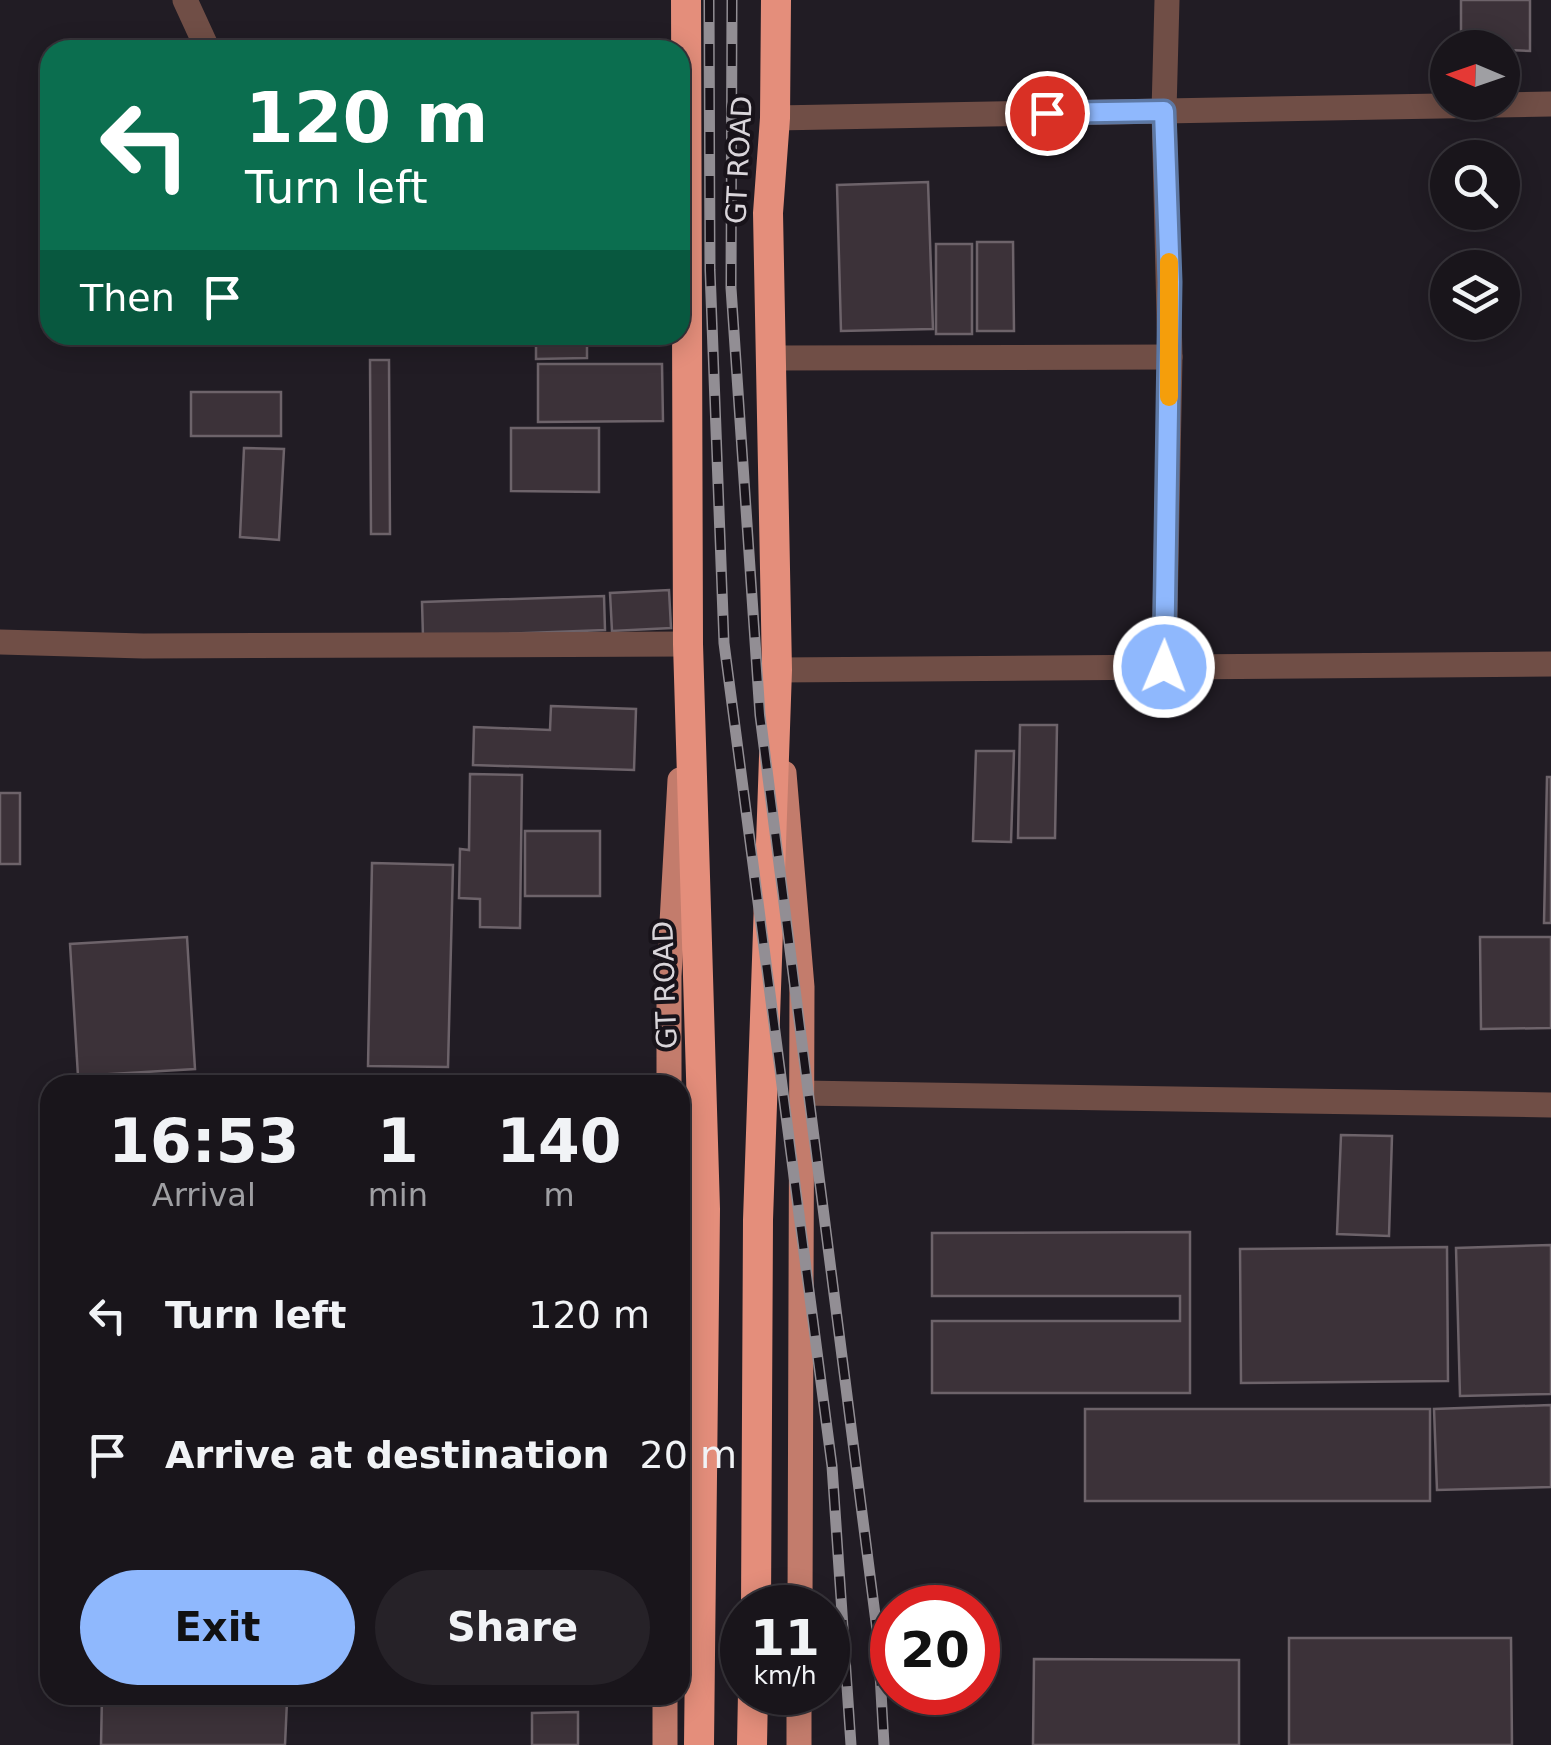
<!DOCTYPE html>
<style>
body{margin:0;font-family:"DejaVu Sans",sans-serif;background:#262228;color:#f1f3f6;height:100vh;display:flex;flex-direction:column;font-size:38px;white-space:nowrap}
*{box-sizing:border-box;margin:0}
p{font-size:32px;color:#9f9fa3}
.icon{flex:none;width:55px;height:55px;fill:none;stroke:currentColor;stroke-width:2;stroke-linecap:round;stroke-linejoin:round}
.map{position:relative;flex:1;overflow:hidden}
.panel{position:absolute;left:40px;top:1075px;width:650px;height:630px;display:flex;flex-direction:column;background:#19151b;border-radius:30px;box-shadow:0 5px 25px #0003,0 0 0 2px #37343a}
.panel>*{flex:none}
.hud{position:absolute;left:40px;top:40px;width:650px;height:305px;border-radius:30px;box-shadow:0 5px 25px #0003,0 0 0 2px #37343a;background:#0b6e4f;color:#fff;overflow:hidden}
.needle{width:65px;rotate:272deg}
.buttons{position:absolute;left:1430px;top:30px;display:grid;gap:20px}
.buttons a{display:grid;place-items:center;width:90px;height:90px;border-radius:50%;background:#19151b;box-shadow:0 5px 25px #0003,0 0 0 2px #37343a;font-size:50px}
.speed{position:absolute;left:720px;top:1585px;display:flex;gap:20px;font-size:50px;font-weight:700;text-align:center}
.speed>*{display:grid;place-content:center;width:130px;height:130px;border-radius:50%;background:#19151b;box-shadow:0 5px 25px #0003,0 0 0 2px #37343a;line-height:1}
.speed small{font-size:25px;font-weight:400}
.speed .limit{border:15px solid #d22;background:#fff;color:#111}
.pin{position:absolute;display:grid;place-items:center;width:85px;height:85px;color:#fff;margin:-42px;border:5px solid #fff;border-radius:50%;box-shadow:0 2px 10px #0007}
.me{position:absolute;width:110px;margin:-55px;rotate:1deg;stroke-linejoin:round;filter:drop-shadow(0 0 8px #0008)}
.turn{display:flex;align-items:center;gap:35px;height:210px;padding:0 40px;font-size:45px}
.turn .icon{width:130px;height:130px;stroke-width:2.5}
.turn b{display:block;font-size:70px;line-height:85px}
.then{display:flex;align-items:center;height:95px;padding:0 40px;background:#0003;gap:20px;font-size:38px}
.eta{display:flex;justify-content:space-evenly;align-items:center;height:170px;text-align:center}
.eta b{font-size:60px;font-weight:700;line-height:70px}
.primary-button{display:flex;gap:20px;margin-top:auto;padding:20px 40px}
.primary-button a{flex:1;height:115px;border-radius:60px;background:#8fb8fd;color:#111;font-size:40px;font-weight:700;line-height:115px;text-align:center}
.primary-button a+a{background:#262228;color:#f1f3f6}
ul{padding:0;list-style:none}
li{display:flex;align-items:center;gap:30px;height:140px;padding:0 40px}
li div{flex:1}
li b{display:block;font-size:38px}
li em{font-style:normal}
.map>svg:first-child{display:block}
</style>
<div class="map">
<svg width="1551" height="1745" viewBox="0 0 1551 1745">
<rect width="100%" height="100%" fill="#211c24"/>
<g fill="#3c3239" stroke="#6d636a" stroke-width="2.5">
<path d="M1461,0H1530V51L1461,48Z"/>
<path d="M928,182L933,329L841,331L837,185Z"/>
<path d="M977,242H1013L1014,331H977Z"/>
<rect x="936" y="244" width="36" height="90"/>
<path d="M536,335H587V358L536,359Z"/>
<path d="M370,360H389L390,534H371Z"/>
<path d="M538,364H662L663,421L538,422Z"/>
<rect x="191" y="392" width="90" height="44"/>
<path d="M511,428H599V492L511,491Z"/>
<path d="M244,448L284,449L279,540L240,537Z"/>
<path d="M669,590L671,628L612,631L610,593Z"/>
<path d="M604,596L605,630L423,637L422,602Z"/>
<path d="M551,706L636,709L634,770L473,765L474,727L550,730Z"/>
<path d="M1020,725H1057L1055,838H1018Z"/>
<path d="M976,751H1014L1011,842L973,841Z"/>
<path d="M470,774L522,775L520,928L480,927V899L459,898L460,849L469,850Z"/>
<path d="M1547,777H1551V923H1544Z"/>
<rect x="0" y="793" width="20" height="71"/>
<rect x="525" y="831" width="75" height="65"/>
<path d="M372,863L453,865L448,1067L368,1066Z"/>
<path d="M187,937L195,1069L78,1076L70,944Z"/>
<path d="M1480,937H1551V1028L1481,1029Z"/>
<path d="M330,1078L457,1079V1085H330Z"/>
<path d="M151,1079L152,1085H109V1081Z"/>
<path d="M1341,1135L1392,1136L1389,1236L1337,1234Z"/>
<path d="M1190,1232V1393H932V1321H1180V1296H932V1233Z"/>
<path d="M1551,1245V1394L1460,1396L1456,1248Z"/>
<path d="M1447,1247L1448,1381L1241,1383L1240,1249Z"/>
<path d="M1551,1405V1487L1437,1490L1434,1409Z"/>
<rect x="1085" y="1409" width="345" height="92"/>
<path d="M1289,1638H1511L1512,1745H1289Z"/>
<path d="M1034,1659L1239,1660V1745H1033Z"/>
<path d="M102,1695L287,1701L285,1745H101Z"/>
<path d="M578,1712V1745H532V1713Z"/>
</g>
<g fill="none" stroke-linecap="round" stroke-linejoin="round">
<g stroke="#704e46" stroke-width="25">
<path d="M185,0L208,50"/>
<path d="M775,118L1551,104"/>
<path d="M771,358L1170,357"/>
<path d="M0,642L143,646L688,644"/>
<path d="M1164,667L1170,357L1164,111L1167,0"/>
<path d="M777,670L1551,664"/>
<path d="M802,1093L1551,1105"/>
</g>
<g stroke="#c37c6c" stroke-width="25">
<path d="M784,773L802,987L800,1608"/>
<path d="M669,1085V976L680,780"/>
<path d="M665,1745V1695"/>
<path d="M799,1745V1692"/>
</g>
<g stroke="#e48e7b" stroke-width="30">
<path d="M686,0L688,644L705,1209L699,1745"/>
<path d="M756,1608L758,1220L777,670L768,213L775,118L776,0"/>
<path d="M752,1745L753,1692"/>
</g>
<g stroke="#928e94" stroke-width="11">
<g id="rail">
<path d="M709,0L710,270L724,643L832,1466L851,1745"/>
<path d="M732,0L731,288L760,715L878,1638L884,1745"/>
</g>
</g>
<use href="#rail" stroke="#18131a" stroke-width="8" stroke-dasharray="22" stroke-linecap="butt"/>
</g>
<g fill="none" stroke-linecap="round" stroke-linejoin="round">
<g stroke="#5d78a4" stroke-width="25">
<path id="route" d="M1047,113L1164,111L1170,282L1164,667"/>
</g>
<use href="#route" stroke="#8fb8fd" stroke-width="18"/>
<path stroke="#f59e0b" stroke-width="18" d="M1169,397V262"/>
</g>
<g text-anchor="middle" dominant-baseline="central" stroke-width="8" stroke-linejoin="round" paint-order="stroke">
<g font-size="28" fill="#d9d5da" stroke="#18131a">
<text transform="translate(739 160) rotate(-87)">GT ROAD</text>
<text transform="translate(665 985) rotate(-92)">GT ROAD</text>
</g>
</g>
</svg>
<div class="buttons">
<a><svg class="needle" viewBox="-14 -14 28 28"><path d="M0-13l5 13h-10z" fill="#e53935"/><path d="M0 13l5-13h-10z" fill="#9f9fa3"/></svg></a>
<a><svg class="icon" aria-label="search" viewBox="0 0 24 24"><circle cx="10" cy="10" r="6"/><path d="M15 15l6 6"/></svg></a>
<a><svg class="icon" aria-label="layers" viewBox="0 0 24 24"><path d="M12 4l9 5-9 5-9-5zM3 14l9 5 9-5"/></svg></a>
</div>
<div class="speed"><div>11<small>km/h</small></div><div class="limit">20</div></div>
<div class="pin" style="left:1047px;top:113px;background:#d93025"><svg class="icon" aria-label="arrive" viewBox="0 0 24 24"><path d="M6 21V4h12l-3 4 3 4H6"/></svg></div>
<svg class="me" style="left:1164px;top:667px" viewBox="-20 -20 40 40"><circle r="17" fill="#8fb8fd" stroke="#fff" stroke-width="3"/><path d="M0-11L8 9 0 5-8 9z" fill="#fff"/></svg>
<div class="hud">
<div class="turn"><svg class="icon" aria-label="left" viewBox="0 0 24 24"><path d="M17 20v-9H6M10 6l-5 5 5 5"/></svg><div><b>120 m</b>Turn left</div></div>
<div class="then">Then<svg class="icon" aria-label="arrive" viewBox="0 0 24 24"><path d="M6 21V4h12l-3 4 3 4H6"/></svg></div>
</div>
<section class="panel">
<div class="eta">
<div><b>16:53</b><p>Arrival</p></div>
<div><b>1</b><p>min</p></div>
<div><b>140</b><p>m</p></div>
</div>
<ul>
<li><svg class="icon" aria-label="left" viewBox="0 0 24 24"><path d="M17 20v-9H6M10 6l-5 5 5 5"/></svg><div><b>Turn left</b></div><em>120 m</em></li>
<li><svg class="icon" aria-label="arrive" viewBox="0 0 24 24"><path d="M6 21V4h12l-3 4 3 4H6"/></svg><div><b>Arrive at destination</b></div><em>20 m</em></li>
</ul>
<div class="primary-button"><a>Exit</a><a>Share</a></div>
</section>
</div>
